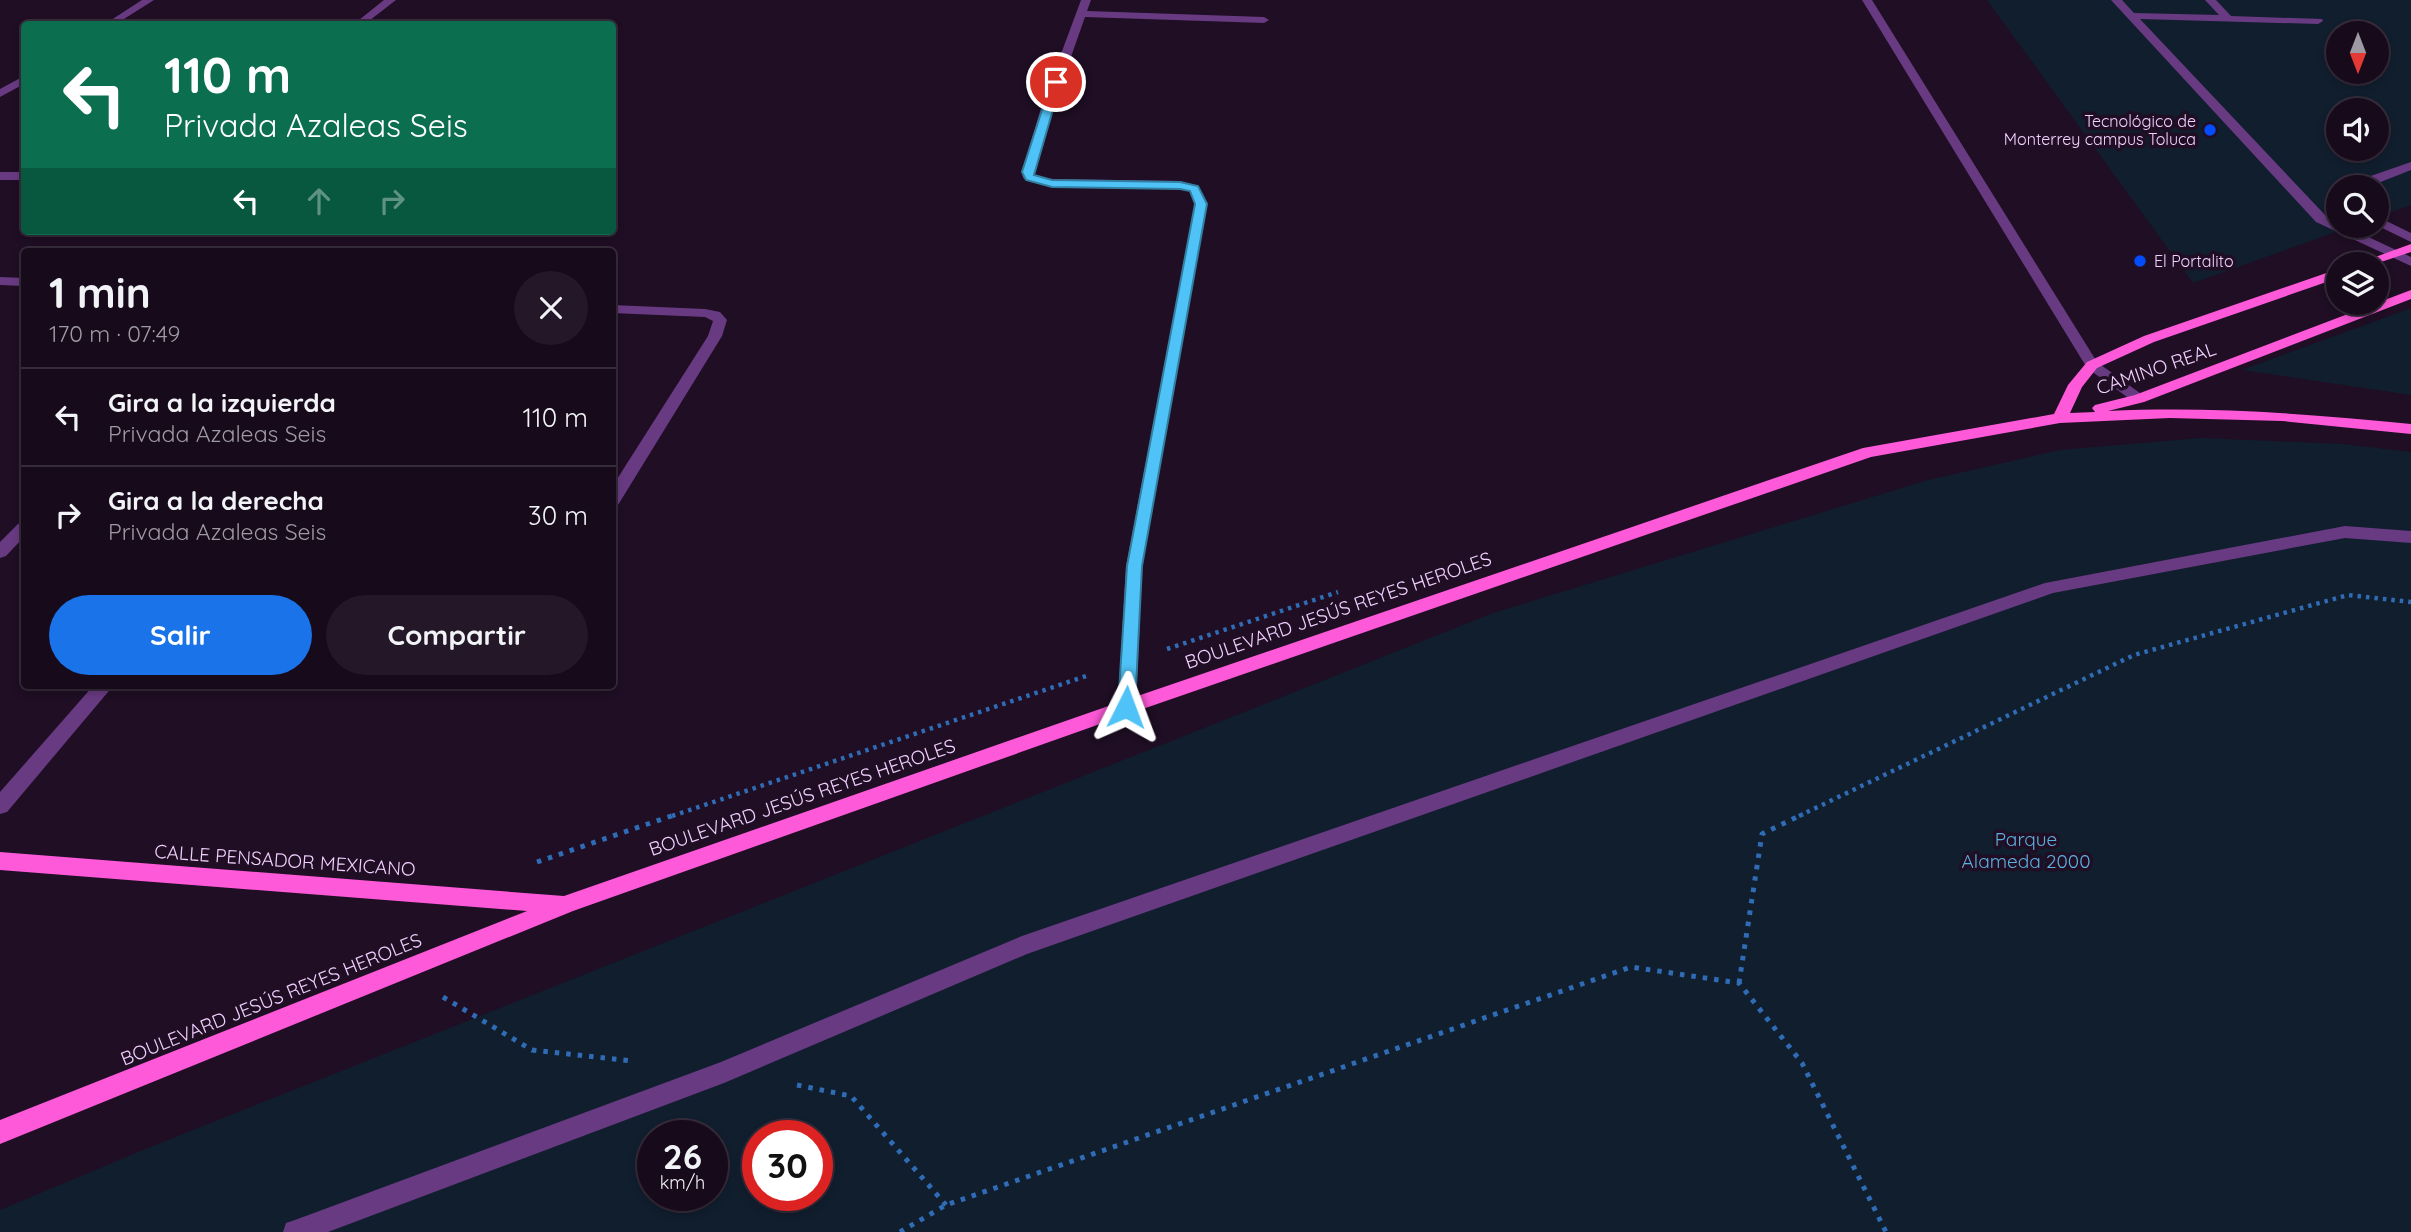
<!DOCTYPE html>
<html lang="es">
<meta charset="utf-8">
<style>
body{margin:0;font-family:Quicksand,sans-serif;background:#241828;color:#f1f3f6;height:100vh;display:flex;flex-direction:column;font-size:26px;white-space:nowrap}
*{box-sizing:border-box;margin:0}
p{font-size:23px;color:#9e9aa3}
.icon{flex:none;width:38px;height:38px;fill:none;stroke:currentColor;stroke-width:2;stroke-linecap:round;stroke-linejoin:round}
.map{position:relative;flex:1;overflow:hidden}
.drawer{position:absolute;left:21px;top:248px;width:595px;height:441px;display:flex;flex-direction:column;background:#170a1b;border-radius:7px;box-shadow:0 4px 10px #0003,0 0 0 2px #362b3a}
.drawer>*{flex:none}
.top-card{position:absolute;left:21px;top:21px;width:595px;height:214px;border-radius:7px;box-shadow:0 4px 10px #0003,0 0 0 2px #362b3a;background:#0b6e4f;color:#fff;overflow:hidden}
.needle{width:46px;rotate:180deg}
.fabs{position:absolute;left:2326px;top:21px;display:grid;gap:14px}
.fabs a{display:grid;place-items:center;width:63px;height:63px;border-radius:50%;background:#170a1b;box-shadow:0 4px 10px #0003,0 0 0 2px #362b3a;font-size:35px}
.speed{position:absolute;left:637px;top:1120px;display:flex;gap:14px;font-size:35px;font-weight:700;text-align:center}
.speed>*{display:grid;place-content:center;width:91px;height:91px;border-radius:50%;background:#170a1b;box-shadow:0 4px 10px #0003,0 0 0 2px #362b3a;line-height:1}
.speed small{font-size:18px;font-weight:400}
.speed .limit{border:10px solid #d22;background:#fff;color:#111}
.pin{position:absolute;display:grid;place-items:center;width:60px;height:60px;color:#fff;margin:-30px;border:4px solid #fff;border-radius:50%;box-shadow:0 2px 7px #0007}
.me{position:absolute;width:77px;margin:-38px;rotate:3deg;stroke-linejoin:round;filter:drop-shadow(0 0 5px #0008)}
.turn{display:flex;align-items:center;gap:24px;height:147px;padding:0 28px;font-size:32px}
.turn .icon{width:91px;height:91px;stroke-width:2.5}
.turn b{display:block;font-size:49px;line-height:60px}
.lanes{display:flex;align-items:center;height:66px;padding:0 28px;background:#0003;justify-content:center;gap:35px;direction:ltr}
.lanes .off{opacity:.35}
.round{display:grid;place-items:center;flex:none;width:74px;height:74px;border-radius:37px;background:#241828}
.headline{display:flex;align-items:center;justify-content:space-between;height:119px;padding:0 28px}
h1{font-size:42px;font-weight:800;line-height:52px}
.cta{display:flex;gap:14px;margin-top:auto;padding:14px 28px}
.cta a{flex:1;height:80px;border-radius:42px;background:#1a73e8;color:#fff;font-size:28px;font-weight:800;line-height:80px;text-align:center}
.cta a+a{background:#241828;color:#f1f3f6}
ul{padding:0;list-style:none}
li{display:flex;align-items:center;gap:21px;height:98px;padding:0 28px;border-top:2px solid #362b3a}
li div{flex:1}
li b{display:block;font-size:26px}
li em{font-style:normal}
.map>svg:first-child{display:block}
</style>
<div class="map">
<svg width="2411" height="1232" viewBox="0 0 2411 1232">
<rect width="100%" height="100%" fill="#1f0e24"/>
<g fill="#111e2e" fill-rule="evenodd">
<path d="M1987,0H2411V205L2377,217L2376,187H2338V226H2353L2193,283ZM2338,33H2376V72H2338ZM2338,110H2376V149H2338Z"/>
<path d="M2411,308V395L2242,370Z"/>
<path d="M2201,438L2343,444L2411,452V1232H0V1210L143,1150L1493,613L1928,480L2060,450ZM653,1136H712V1195H653ZM758,1136H817V1195H758Z"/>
</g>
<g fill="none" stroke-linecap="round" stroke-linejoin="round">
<g stroke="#2f6cb5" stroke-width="4.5" stroke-dasharray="3.5 5" stroke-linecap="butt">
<path d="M1167,649L1338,592"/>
<path d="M672,816L1089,675"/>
<path d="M1799,816L2134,655L2348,595L2411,602"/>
</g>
<g stroke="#2f6cb5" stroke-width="5" stroke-dasharray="4.5 7" stroke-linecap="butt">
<path d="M537,862L677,814"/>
<path d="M1739,983L1762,834L1803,814"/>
<path d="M443,997L532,1050L632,1061"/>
<path d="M797,1085L851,1096L946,1205"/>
<path d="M900,1232L946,1205L1631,967L1739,983L1802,1063L1886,1232"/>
</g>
<g fill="#683a82" fill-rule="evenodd">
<path d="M142,0H154L116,24H105Z"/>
<path d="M384,0H396L365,24H354Z"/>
<path d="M1081,0H1091L1087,11L1264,17L1269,20L1264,23L1085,17L1054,105L1034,172L1035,176L1052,179L1180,181L1198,186L1207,204L1142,566L1136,707L1134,712L1127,714L1120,712L1118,707L1126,566L1195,204L1189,191L1179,189L1052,187L1023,178L1022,172L1042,105Z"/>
<path d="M1862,0H1872L2097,362L2144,396L2146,399L2144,402H2134L2087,368Z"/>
<path d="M2111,0H2122L2134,13L2219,15L2205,0H2216L2231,16L2322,19L2323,21L2318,24L2140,19L2326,216L2338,222V226H2345L2411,257V266L2316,222Z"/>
<path d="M24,76V84L0,97V89Z"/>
<path d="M2411,162V170L2368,187H2354L2365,178Z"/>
<rect x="0" y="172" width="24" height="8"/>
<path d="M2376,216L2411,233V242L2376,225Z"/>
<path d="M0,277L24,278V286L0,285Z"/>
<path d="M612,305L705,309L720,312L727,320L722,336L618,505L612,506V487L708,336L713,321L705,317L612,313Z"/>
<path d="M24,522V537L6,556L0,558V542L18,524Z"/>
<path d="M2345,526L2411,531V543L2345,538L2053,593L1027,954L724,1083L328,1232H283L286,1223L295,1220L721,1062L1022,936L2045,583Z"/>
<path d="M93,686H113L7,812L0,814V792Z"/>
</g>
<g fill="#fe59d8" fill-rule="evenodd">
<path d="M2411,244V252L2375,264H2356Z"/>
<path d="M2338,269V278L2154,342L2097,368L2082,387L2070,413L2095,412L2092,408L2095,405L2135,395L2411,290V299L2144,402L2108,411C2210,406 2310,414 2411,424V434L2282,421L2170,418L2060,423L1871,457L1134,712L573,911L0,1144V1120L527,911L0,870V852L564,896L1120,702L1863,448L2054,414L2068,385L2087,362L2144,336Z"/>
</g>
</g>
<path fill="#4fc3f7" stroke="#337fa1" stroke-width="2" d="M1056,79L1061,82L1034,175L1052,180L1180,182L1198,186L1207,204L1142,566L1135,707L1132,712H1120L1118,707L1127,566L1195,204L1190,191L1180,189L1052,187L1026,180L1022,172L1051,82Z"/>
<g fill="#024cfa" stroke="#1f0e24" stroke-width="2.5">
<circle cx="2210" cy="130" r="7"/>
<circle cx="2140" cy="261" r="7"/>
</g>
<g text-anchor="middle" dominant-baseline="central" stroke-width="7" stroke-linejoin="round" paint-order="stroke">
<g font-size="16" fill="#f2d1ff" stroke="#1f0e24" text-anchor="end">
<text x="2196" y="121">Tecnológico de<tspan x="2196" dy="18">Monterrey campus Toluca</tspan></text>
<text x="2154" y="261" text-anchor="start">El Portalito</text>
</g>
<g font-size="19" fill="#f2d1ff" stroke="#1f0e24">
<text transform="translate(2156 368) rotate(-19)">CAMINO REAL</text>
<text transform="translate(1338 610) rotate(-19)">BOULEVARD JESÚS REYES HEROLES</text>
<text transform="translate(802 797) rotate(-19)">BOULEVARD JESÚS REYES HEROLES</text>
<text transform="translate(285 860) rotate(4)">CALLE PENSADOR MEXICANO</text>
<text transform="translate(271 999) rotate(-22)">BOULEVARD JESÚS REYES HEROLES</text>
</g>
<g font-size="19" fill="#5db1df" stroke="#1f0e24">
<text x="2026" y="839">Parque<tspan x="2026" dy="22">Alameda 2000</tspan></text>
</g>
</g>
</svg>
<div class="fabs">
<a><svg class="needle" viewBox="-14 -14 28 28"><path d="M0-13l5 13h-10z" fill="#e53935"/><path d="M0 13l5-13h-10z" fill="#9e9aa3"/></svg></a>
<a><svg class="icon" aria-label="sound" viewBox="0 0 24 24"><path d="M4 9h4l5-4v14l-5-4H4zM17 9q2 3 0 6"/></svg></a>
<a><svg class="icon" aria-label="search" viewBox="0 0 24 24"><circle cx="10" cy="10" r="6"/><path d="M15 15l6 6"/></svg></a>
<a><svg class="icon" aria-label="layers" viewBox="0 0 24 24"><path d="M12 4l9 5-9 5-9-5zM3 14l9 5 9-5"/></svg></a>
</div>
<div class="speed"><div>26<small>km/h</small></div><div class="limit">30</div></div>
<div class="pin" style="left:1056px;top:82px;background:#d93025"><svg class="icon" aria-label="arrive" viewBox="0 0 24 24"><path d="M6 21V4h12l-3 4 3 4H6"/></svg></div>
<svg class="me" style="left:1126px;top:707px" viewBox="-20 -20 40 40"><path d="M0-17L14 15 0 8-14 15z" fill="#4fc3f7" stroke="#fff" stroke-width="4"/></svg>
<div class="top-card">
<div class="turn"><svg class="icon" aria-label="left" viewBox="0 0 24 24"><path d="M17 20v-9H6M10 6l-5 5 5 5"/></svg><div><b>110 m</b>Privada Azaleas Seis</div></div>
<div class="lanes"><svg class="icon" aria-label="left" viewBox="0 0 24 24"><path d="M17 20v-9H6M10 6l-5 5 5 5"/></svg><svg class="icon off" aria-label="ahead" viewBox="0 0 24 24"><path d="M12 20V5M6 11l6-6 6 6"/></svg><svg class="icon off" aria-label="right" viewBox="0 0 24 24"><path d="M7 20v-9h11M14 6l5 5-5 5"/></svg></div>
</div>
<section class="drawer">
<div class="headline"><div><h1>1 min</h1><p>170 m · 07:49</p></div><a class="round"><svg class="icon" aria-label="close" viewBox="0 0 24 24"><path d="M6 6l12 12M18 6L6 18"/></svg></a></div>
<ul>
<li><svg class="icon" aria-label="left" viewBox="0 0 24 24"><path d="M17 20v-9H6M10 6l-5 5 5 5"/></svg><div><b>Gira a la izquierda</b><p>Privada Azaleas Seis</p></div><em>110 m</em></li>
<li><svg class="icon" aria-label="right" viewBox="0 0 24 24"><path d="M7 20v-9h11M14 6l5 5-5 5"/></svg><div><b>Gira a la derecha</b><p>Privada Azaleas Seis</p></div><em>30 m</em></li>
</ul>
<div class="cta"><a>Salir</a><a>Compartir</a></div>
</section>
</div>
